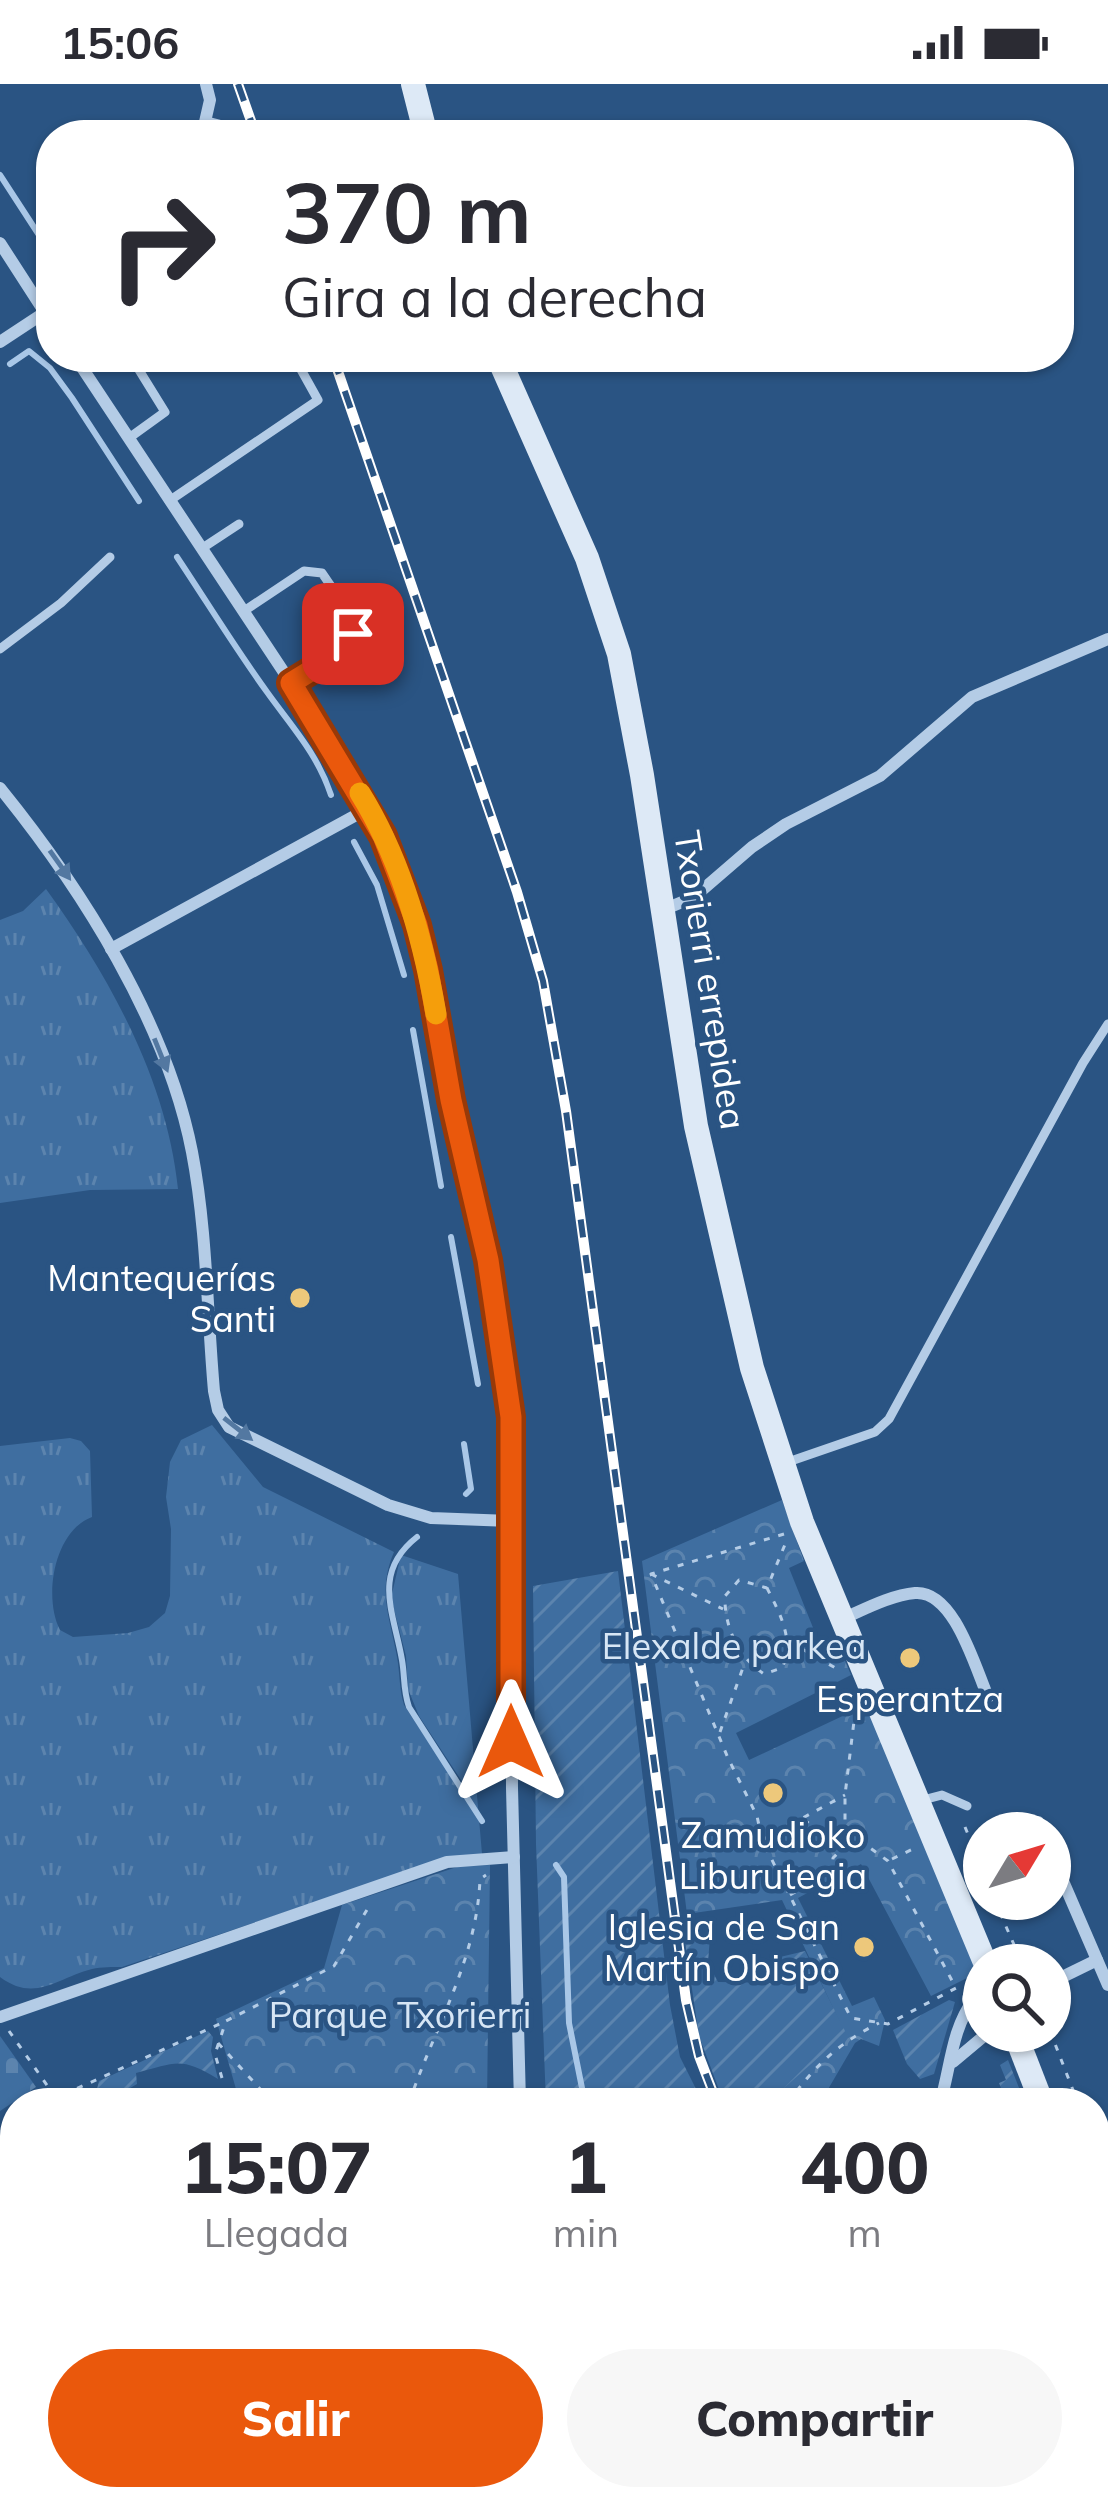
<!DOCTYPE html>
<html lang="es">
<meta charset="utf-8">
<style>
body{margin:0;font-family:Mulish,sans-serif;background:#f7f7f7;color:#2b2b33;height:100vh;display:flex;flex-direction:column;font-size:45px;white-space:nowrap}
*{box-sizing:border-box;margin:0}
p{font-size:39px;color:#7c7c81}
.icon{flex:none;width:66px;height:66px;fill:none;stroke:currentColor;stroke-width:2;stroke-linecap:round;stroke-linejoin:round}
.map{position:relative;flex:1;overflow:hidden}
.panel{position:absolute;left:0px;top:2004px;width:1110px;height:423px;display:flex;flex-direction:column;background:#fff;border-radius:48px 48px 0 0;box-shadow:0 3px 9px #0004}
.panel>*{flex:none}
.banner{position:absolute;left:36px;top:36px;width:1038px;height:252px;border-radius:48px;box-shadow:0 3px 9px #0004;background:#fff;color:#2b2b33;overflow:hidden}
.needle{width:78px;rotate:52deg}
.buttons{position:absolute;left:963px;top:1728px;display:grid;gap:24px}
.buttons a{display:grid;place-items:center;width:108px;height:108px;border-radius:50%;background:#fff;box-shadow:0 3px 9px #0004;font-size:60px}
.pin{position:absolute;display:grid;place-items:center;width:102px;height:102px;color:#fff;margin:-51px;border-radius:24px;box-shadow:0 6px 18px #0006}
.me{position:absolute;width:132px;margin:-66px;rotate:0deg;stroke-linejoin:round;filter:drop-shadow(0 0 9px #0008)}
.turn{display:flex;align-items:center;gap:42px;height:252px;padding:0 48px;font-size:54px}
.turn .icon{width:156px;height:156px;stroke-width:2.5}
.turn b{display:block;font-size:84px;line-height:102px}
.eta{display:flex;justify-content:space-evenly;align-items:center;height:204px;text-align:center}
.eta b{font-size:72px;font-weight:800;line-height:84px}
.primary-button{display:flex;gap:24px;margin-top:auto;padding:24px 48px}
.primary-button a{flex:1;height:138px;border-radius:72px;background:#ea580c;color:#fff;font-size:48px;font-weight:800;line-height:138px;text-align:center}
.primary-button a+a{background:#f7f7f7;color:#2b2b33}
.status{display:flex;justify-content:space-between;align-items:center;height:84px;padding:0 60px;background:#fff;direction:ltr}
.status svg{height:33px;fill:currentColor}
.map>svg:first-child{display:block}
</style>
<div class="status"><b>15:06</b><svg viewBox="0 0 49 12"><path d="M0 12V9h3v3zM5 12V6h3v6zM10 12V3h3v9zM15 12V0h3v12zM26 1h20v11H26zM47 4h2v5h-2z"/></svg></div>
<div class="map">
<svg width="1108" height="2425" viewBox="0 0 1108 2425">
<defs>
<pattern id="grass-tufts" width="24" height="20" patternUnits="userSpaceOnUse" patternTransform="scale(3)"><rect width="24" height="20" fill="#3f6ea0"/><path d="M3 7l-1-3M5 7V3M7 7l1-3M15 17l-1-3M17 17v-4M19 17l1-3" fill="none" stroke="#5c84ae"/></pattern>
<pattern id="forest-crowns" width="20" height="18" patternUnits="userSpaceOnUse" patternTransform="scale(3)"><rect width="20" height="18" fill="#3f6ea0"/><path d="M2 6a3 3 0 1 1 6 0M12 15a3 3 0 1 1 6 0" fill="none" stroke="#5c84ae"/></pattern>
<pattern id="cemetery-stones" width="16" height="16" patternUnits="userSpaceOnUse" patternTransform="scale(3)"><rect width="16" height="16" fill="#3f6ea0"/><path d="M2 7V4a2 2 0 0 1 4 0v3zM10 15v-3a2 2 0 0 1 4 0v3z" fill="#5c84ae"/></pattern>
<pattern id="garden-furrows" width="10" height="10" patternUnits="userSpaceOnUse" patternTransform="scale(3)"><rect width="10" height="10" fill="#3f6ea0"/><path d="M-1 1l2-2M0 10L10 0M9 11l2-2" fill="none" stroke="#5c84ae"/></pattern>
</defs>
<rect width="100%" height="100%" fill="#2a5483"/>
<g fill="url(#grass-tufts)">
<path d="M46,805C109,892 167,996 178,1105L90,1106L0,1119V836L23,827Z"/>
<path d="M212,1341L263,1403L394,1468C377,1507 390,1534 397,1573C400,1589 399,1605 404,1621L458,1703L463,1699L419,1632L408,1605L406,1572L391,1514L401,1471L458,1490L482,1770L446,1774L122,1883C113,1883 101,1883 92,1885C57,1894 35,1919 0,1893V1362L70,1354L81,1357L90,1367L92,1433C54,1447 43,1513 60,1546L73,1553L128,1549L149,1543L165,1529L170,1512L171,1445L166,1413L170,1378L181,1356Z"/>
</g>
<g fill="url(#forest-crowns)">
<path d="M782,1416L804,1477L789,1484L822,1566L838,1560L851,1591L736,1649L749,1676L866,1621L974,1876L975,1890L931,1912L861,1780L798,1814L852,1922L874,1913L885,1936L879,1962L861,1955L855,1959L820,2019H796L790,2013L784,2019L770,2016L845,1949L782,1816L687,1830L642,1477Z"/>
<path d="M490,1781L487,2019H240L216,1935L324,1884L342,1821L460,1782Z"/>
</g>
<path fill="url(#cemetery-stones)" d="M0,1952L36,2003L0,2027Z"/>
<g fill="url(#garden-furrows)">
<path d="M618,1487L670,1921L680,1973L703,2019H546L536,1760L533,1502Z"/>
<path d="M684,1851L710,1852L708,1879L718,1898L774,1899L776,1874L805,1867L846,1949L767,2019H724L699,1952Z"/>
<path d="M949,1916L955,1918L934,1990L920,1995L907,1980L893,1946Z"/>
<path d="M208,1947L213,1953L211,1967L218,1995C180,1972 176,1979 136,1989L137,2000L118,2011L97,2005L99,1997Z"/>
<path d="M1008,1976L1025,2019H1007L999,1999L1006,1996L1000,1981Z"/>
<path d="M534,2412H654L645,2425H533Z"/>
</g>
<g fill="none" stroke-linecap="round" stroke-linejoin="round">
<g stroke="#a9c7e7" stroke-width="6">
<path d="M0,91L39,151L42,166"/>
<path d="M10,280L29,267L50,284L72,314L139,417"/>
<path d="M177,473C207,518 235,564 267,608C292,643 317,669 331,711"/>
<path d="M354,758L377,801L404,891"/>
<path d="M413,946L441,1102"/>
<path d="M451,1153L478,1300"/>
<path d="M464,1360L471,1405L466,1410"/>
<path d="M417,1453C371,1489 394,1529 402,1576C405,1593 403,1606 409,1623L482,1737"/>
<path d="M556,1781L564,1793L569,1939L585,2019"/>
<path d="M634,2412L635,2425"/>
</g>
<g stroke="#b4cce6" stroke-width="3" stroke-dasharray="6 9" stroke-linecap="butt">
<path d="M784,1450L651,1490L728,1674L757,1732L762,1756L851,1934L888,1940L956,1904L888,1777L866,1761L845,1762"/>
<path d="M651,1490L723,1525"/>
<path d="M767,1504C780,1530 795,1556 782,1584L764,1590C738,1573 724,1542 725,1512L739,1496L767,1504L786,1458"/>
<path d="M790,1558L839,1586"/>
<path d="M720,1648L745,1578"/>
<path d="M804,1735L837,1765"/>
<path d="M965,1743L984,1789"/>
<path d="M764,1755L845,1711"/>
<path d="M892,1775L915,1764"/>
<path d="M790,1811L832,1787L833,1774L845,1762V1711L855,1629"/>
<path d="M994,1815L1015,1863L1044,1881"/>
<path d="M1050,1946L1059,1926L1058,1912"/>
<path d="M9,1947L56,2014L224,1938"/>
<path d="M1050,1947L1078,2019"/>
<path d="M218,1959L273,2019"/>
<path d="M222,1994L215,1970L226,1937L334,1882L368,1824"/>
<path d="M409,2019C434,1944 477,1876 480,1795L486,1791"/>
<path d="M788,2019C813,1983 840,1958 879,1939"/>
<path d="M1095,2060L1105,2085"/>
<path d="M1095,2331L1108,2349"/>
</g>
<g stroke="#b4cce6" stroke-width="9">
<path d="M207,37L219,40L229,51"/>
<path d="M129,354L165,328L131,273"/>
<path d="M169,417L318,316L294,273"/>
<path d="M201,465L239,440"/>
<path d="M244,527L304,487L322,489L350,530L353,550L325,577L291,599"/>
<path d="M0,565L61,519L110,473"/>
<path d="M788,1378L875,1348L889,1335L1083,979L1108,940"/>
<path d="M919,1717L942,1711L967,1722"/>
</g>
<g stroke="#b4cce6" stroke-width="12">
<path d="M202,51L210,16L206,0"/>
<path d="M0,159L51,238"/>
<path d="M0,258L50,225"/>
<path d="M75,273L291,599L369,724L417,841L488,1176L511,1333L512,1704L520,2019"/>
<path d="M0,704C82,805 167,939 192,1068C207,1146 207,1229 214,1307L218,1326L229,1343L388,1421L431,1434L513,1437"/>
<path d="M663,826L694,813L752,763L786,740L880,692L972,613L1108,555"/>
<path d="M111,865L369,724"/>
<path d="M842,1535C863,1526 891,1511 915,1509C954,1506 975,1583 988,1613"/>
<path d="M1038,1738L1042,1749"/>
<path d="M1050,1767L1108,1901"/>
<path d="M1050,1899L1097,1876"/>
<path d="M0,1933L447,1778L514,1773"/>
<path d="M953,1978L990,1947"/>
<path d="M940,2019C951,1983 951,1946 974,1915"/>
<path d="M1095,2379L1108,2391"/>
<path d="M1095,2394L1108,2417"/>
<path d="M510,2412L511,2425"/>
<path d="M853,2412L855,2425"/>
<path d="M891,2412L1026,2420"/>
<path d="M1052,2412L1059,2425"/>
<path d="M690,2425L707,2412"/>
<path d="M771,2425L772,2412"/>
</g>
<g stroke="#dde9f6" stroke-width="24">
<path d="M413,0L426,51"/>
<path d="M498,273L587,474L619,570L642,691L696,1042L752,1284L802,1438L986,1881"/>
<path d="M984,1896L974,1915L984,1940"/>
<path d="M1014,1947L1042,2019"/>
<path d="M1095,2152L1108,2191"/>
</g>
<g stroke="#fff" stroke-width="10">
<g id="rail">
<path d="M238,0L256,51"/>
<path d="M333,273L517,808L543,897L566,1027L686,1916L699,1972L717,2019"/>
<path d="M1095,2350L1108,2374"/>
</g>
</g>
<use href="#rail" stroke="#2a5483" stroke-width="6" stroke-dasharray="18" stroke-linecap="butt"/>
</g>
<defs><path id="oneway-solid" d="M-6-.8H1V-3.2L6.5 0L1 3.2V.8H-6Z" transform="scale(3)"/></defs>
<g fill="#5378a1">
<use href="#oneway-solid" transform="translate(60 781) rotate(55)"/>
<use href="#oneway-solid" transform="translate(161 971) rotate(68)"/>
<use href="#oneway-solid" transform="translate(238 1345) rotate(38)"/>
</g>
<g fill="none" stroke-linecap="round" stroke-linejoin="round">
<g stroke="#983908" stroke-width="30">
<path id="route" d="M353,550L325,578L291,599L383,752L417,841L428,886L451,1016L488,1176L511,1333V1658"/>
</g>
<use href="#route" stroke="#ea580c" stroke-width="21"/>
<path stroke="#f59e0b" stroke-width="21" d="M360,709C401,775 423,854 436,930"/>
</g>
<g fill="#edc87b" stroke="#2a5483" stroke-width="4.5">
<circle cx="300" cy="1214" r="12"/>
<circle cx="910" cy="1574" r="12"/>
<circle cx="773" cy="1709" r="12"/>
<circle cx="864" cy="1863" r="12"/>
</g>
<g text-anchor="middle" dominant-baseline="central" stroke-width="9" stroke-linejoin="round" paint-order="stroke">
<g font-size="36" fill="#fff" stroke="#2a5483">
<text transform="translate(711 896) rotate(81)">Txorierri errepidea</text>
</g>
<g font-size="36" fill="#fff" stroke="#2a5483" text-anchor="end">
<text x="276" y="1193">Mantequerías<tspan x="276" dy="41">Santi</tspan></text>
<text x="910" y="1614" text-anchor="middle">Esperantza</text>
<text x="773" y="1750" text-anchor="middle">Zamudioko<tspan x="773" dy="41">Liburutegia</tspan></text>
<text x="840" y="1842">Iglesia de San<tspan x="840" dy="41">Martín Obispo</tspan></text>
</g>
<g font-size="36" fill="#d7e6f5" stroke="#2a5483">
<text x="734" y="1561">Elexalde parkea</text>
<text x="400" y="1930">Parque Txorierri</text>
</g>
</g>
</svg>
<div class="buttons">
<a><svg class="needle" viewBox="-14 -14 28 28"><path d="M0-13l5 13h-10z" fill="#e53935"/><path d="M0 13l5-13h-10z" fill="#7c7c81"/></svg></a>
<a><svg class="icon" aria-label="search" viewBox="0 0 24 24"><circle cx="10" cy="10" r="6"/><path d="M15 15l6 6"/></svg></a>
</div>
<div class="pin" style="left:353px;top:550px;background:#d93025"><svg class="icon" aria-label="arrive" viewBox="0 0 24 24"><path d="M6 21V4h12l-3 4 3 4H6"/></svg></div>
<svg class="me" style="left:511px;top:1658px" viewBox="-20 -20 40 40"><path d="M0-17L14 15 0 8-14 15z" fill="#ea580c" stroke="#fff" stroke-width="4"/></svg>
<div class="banner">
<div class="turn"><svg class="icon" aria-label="right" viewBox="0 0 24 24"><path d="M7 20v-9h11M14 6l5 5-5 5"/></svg><div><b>370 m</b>Gira a la derecha</div></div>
</div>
<section class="panel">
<div class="eta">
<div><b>15:07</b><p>Llegada</p></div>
<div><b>1</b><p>min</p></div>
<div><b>400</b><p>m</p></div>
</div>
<div class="primary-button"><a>Salir</a><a>Compartir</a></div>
</section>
</div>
